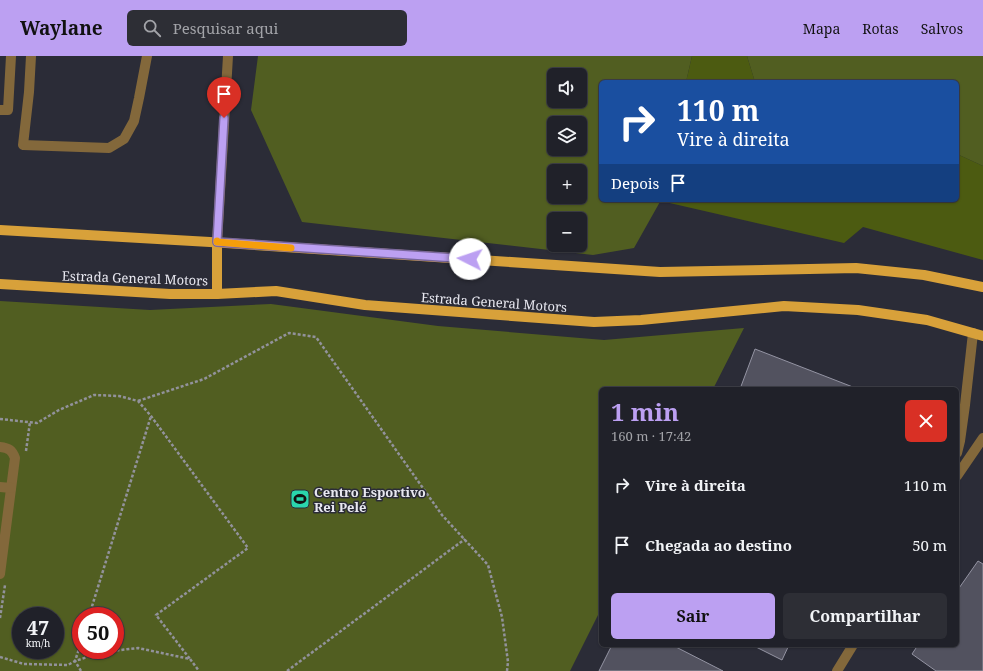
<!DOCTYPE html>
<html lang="pt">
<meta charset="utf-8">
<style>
body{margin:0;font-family:"Noto Serif",serif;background:#2d2e35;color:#f1f3f6;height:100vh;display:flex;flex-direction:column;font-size:15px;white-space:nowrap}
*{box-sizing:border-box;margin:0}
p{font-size:13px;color:#a2a3a8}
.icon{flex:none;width:22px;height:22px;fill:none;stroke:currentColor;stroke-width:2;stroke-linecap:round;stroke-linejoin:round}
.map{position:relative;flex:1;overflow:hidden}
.side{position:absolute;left:599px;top:331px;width:360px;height:260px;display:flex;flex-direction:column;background:#202129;border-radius:6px;box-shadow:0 1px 3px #0004,0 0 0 1px #3d3e46}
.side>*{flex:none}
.hud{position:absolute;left:599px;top:24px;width:360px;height:122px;border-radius:6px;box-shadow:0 1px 3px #0004,0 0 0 1px #3d3e46;background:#1a4fa0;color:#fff;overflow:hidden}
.buttons{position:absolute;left:547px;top:12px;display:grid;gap:8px}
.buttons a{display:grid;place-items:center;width:40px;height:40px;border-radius:6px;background:#202129;box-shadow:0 1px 3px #0004,0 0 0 1px #3d3e46;font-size:20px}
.speed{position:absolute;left:12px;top:551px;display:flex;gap:8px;font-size:20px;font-weight:700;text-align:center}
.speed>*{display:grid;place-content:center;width:52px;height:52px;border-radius:50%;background:#202129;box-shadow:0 1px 3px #0004,0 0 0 1px #3d3e46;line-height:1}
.speed small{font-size:10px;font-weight:400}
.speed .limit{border:6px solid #d22;background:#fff;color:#111}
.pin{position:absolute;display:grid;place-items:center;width:34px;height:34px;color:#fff;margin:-41px -17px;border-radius:50% 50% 50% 0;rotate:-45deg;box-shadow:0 0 4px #0007}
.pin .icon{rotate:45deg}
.me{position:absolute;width:44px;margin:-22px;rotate:274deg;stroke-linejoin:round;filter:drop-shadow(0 0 3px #0008)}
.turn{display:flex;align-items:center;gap:14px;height:84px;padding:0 12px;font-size:18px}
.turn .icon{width:52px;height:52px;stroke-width:2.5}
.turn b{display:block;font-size:28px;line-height:34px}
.then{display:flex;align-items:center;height:38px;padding:0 12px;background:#0003;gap:8px;font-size:15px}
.round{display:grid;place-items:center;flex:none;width:42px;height:42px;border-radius:6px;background:#2d2e35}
.summary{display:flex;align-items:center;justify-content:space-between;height:68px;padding:0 12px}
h1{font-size:24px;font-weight:700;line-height:30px;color:#bca0f2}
.cta{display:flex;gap:8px;margin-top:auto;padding:8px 12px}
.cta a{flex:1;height:46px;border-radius:6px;background:#bca0f2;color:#111;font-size:16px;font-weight:700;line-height:46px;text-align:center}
.cta a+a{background:#2d2e35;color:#f1f3f6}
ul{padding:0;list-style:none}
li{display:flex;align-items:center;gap:12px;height:60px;padding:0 12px}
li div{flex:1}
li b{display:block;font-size:15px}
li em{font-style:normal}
header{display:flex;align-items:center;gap:24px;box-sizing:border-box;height:56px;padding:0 20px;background:#bca0f2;color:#111}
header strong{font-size:19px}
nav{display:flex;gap:22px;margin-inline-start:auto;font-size:14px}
.search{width:280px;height:36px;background:#2d2e35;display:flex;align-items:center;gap:10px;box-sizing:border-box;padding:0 14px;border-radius:6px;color:#a2a3a8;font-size:15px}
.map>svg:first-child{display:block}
</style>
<header>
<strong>Waylane</strong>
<div class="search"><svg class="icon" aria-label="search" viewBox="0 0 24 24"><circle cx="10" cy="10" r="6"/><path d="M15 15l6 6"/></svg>Pesquisar aqui</div>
<nav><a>Mapa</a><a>Rotas</a><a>Salvos</a></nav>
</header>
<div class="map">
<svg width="983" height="615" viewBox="0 0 983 615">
<rect width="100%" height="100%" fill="#2b2c37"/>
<g fill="#515e21" fill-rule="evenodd">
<path d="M258,0H692L686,26H601V144H661L634,192L593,199L302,166L251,54ZM554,19H580V45H554ZM554,67H580V93H554ZM554,115H580V141H554ZM554,163H580V189H554Z"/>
<path d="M747,0H983V110L957,98V26H755Z"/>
<path d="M0,245L150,254L271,248L438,270L604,284L744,272L713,333H601V553L570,615H0ZM21,560H55V594H21ZM81,560H115V594H81Z"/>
</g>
<g fill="#4c5b11">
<path d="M692,0H747L755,26H686Z"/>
<path d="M957,98L983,110V204L863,171L844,187L661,145L957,144Z"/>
</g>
<g fill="#52525f" stroke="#9494a3">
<path d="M755,293L858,333H740Z"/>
<path d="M978,505L983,508V615H936L912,598L918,589H957V535Z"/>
<path d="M612,589H672L723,615H599Z"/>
<path d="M752,589H789L782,604Z"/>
</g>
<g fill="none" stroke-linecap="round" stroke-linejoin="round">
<g stroke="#92929b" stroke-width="2.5" stroke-dasharray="3 2" stroke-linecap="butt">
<path d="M138,345L204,323L289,277L316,281L442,459L488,509L502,561L508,606L507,615"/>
<path d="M0,363L37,367L59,354L94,339L119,340L138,345L151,360L248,492L156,559L190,603"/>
<path d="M26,395L30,366"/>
<path d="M89,560L151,360"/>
<path d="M0,562L5,529"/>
<path d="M0,601L24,608L68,609L75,605L103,596L138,592L190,603L199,615"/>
<path d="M81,615L75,605L81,587"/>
<path d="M287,615L465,483"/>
</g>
<g stroke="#83683b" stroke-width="10">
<path d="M31,0L29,36L23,89L109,92L124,83L134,65L139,42L147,0"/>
<path d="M0,54H8L11,0"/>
<path d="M217,187L228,0"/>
<path d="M0,391C9,392 12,394 15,402L0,518"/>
<path d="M957,397L960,385L965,349L973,277"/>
<path d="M957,420L983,382"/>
<path d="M0,431L11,432"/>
<path d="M837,615L853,589"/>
</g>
<g stroke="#d8a13a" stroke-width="10">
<path d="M0,174L210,186L660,216L856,212L924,219L983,231"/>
<path d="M217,187V238"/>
<path d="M0,228L170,238H217L276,235L365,249L594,266L641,264L784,250L858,254L927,264L983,280"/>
</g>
</g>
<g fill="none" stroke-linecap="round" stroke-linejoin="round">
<g stroke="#7a689d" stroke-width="10">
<path id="route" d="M224,62L217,186L470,203"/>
</g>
<use href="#route" stroke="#bca0f2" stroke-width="7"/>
<path stroke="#f59e0b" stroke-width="7" d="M217,185V186L291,192"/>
</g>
<defs>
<g id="stadium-square" transform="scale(1)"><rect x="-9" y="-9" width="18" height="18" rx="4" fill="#2ad5ac" stroke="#2b2c37"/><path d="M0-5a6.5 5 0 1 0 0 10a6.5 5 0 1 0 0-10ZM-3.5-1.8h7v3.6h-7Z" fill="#111"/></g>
</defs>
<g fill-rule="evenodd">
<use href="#stadium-square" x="300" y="443"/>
</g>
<g text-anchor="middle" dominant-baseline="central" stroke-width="3" stroke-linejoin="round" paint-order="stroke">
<g font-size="13" fill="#e8e8f0" stroke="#2b2c37">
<text transform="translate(135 222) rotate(2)">Estrada General Motors</text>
<text transform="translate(494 246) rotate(4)">Estrada General Motors</text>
</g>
<g font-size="13" font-weight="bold" fill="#e8e8f0" stroke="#2b2c37" text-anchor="start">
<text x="314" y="436">Centro Esportivo<tspan x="314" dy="15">Rei Pelé</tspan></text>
</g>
</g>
</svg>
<div class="buttons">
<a><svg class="icon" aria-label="sound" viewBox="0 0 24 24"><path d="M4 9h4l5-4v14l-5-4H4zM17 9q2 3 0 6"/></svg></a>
<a><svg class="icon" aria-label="layers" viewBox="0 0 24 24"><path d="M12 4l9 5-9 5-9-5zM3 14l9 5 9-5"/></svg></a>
<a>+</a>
<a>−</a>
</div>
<div class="speed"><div>47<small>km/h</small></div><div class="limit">50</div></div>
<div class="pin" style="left:224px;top:62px;background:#d93025"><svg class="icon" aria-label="arrive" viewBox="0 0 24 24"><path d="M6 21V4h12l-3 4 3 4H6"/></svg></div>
<svg class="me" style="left:470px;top:203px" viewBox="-20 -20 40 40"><circle r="19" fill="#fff"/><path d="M0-13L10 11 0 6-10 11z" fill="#bca0f2"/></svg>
<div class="hud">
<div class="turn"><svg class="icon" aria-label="right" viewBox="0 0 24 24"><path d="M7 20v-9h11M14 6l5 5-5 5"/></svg><div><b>110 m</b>Vire à direita</div></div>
<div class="then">Depois<svg class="icon" aria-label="arrive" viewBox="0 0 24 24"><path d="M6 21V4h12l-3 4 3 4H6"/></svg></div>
</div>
<section class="side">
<div class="summary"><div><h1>1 min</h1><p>160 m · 17:42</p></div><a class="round" style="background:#d93025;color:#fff"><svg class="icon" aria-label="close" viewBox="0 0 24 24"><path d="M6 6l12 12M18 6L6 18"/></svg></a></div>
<ul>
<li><svg class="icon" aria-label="right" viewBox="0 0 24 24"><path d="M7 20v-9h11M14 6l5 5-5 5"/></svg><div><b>Vire à direita</b></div><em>110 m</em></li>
<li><svg class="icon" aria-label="arrive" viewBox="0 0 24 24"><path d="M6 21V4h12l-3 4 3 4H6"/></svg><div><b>Chegada ao destino</b></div><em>50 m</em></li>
</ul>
<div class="cta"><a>Sair</a><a>Compartilhar</a></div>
</section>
</div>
